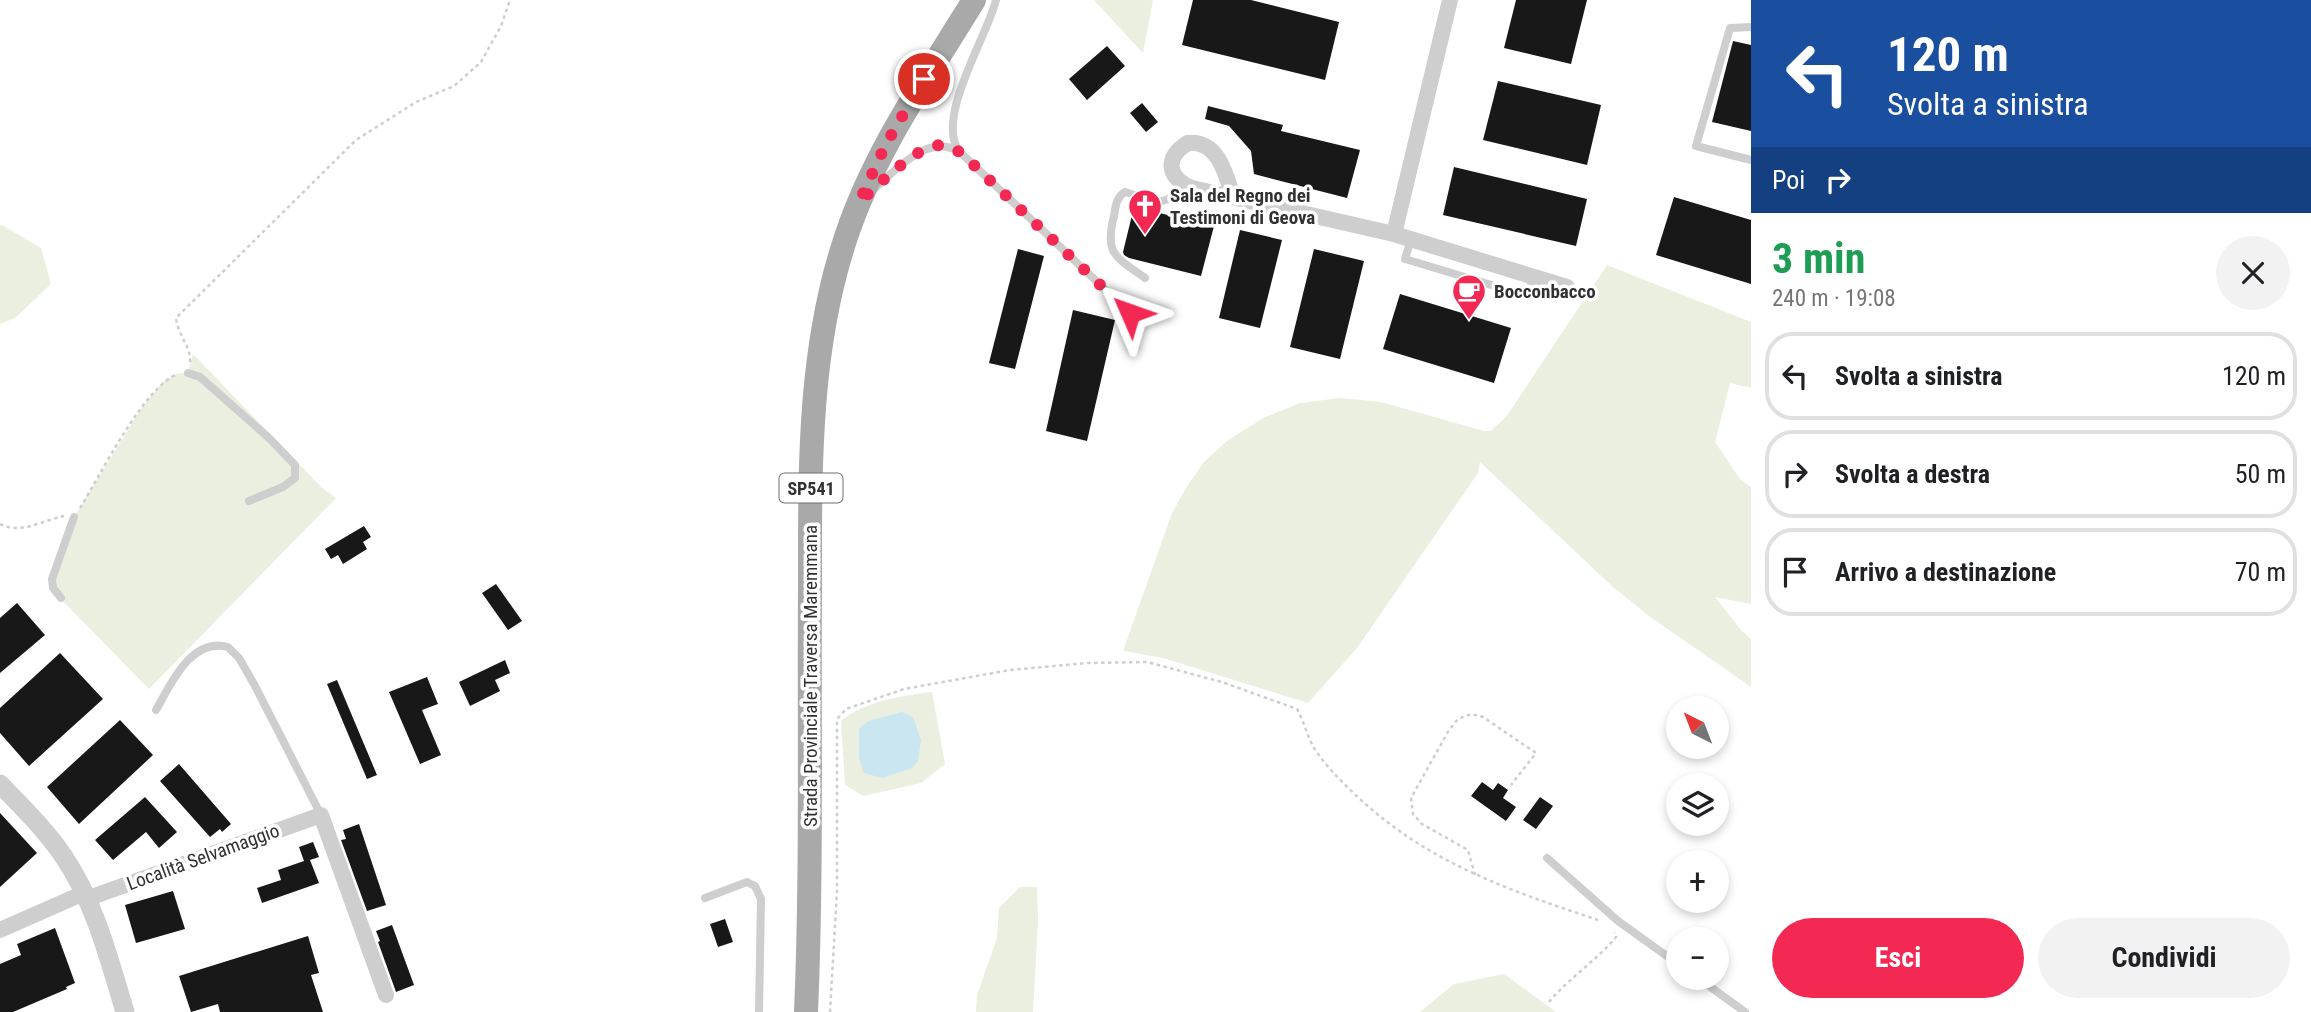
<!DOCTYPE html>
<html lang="it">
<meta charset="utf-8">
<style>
body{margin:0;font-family:"Roboto Condensed",sans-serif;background:#f2f2f2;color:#202124;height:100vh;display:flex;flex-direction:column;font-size:26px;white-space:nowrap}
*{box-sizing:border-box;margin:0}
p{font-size:23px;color:#757577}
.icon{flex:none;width:38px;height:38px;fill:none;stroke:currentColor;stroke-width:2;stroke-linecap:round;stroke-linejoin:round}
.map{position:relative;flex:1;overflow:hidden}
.details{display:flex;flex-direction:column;background:#fff;width:560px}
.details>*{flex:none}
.banner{background:#1a4fa0;color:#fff;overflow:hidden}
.needle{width:46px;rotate:318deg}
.tools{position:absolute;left:1666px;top:696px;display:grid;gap:14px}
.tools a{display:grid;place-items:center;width:63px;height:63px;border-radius:50%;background:#fff;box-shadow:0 4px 10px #0003;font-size:35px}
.pin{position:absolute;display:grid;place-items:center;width:60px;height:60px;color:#fff;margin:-30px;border:4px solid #fff;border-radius:50%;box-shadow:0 2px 7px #0007}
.me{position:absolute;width:77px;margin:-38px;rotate:313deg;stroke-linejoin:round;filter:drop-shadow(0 0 5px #0008)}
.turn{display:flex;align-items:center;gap:24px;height:147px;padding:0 21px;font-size:32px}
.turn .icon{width:91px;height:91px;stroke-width:2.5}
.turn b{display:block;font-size:49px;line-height:60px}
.then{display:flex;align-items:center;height:66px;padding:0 21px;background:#0003;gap:14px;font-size:26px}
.round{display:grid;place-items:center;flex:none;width:74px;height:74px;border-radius:37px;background:#f2f2f2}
.headline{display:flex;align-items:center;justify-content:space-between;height:119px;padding:0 21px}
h1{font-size:42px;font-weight:700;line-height:52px;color:#1e9e55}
.action{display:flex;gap:14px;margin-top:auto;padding:14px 21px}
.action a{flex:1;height:80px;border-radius:42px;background:#f32853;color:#fff;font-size:28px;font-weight:700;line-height:80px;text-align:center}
.action a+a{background:#f2f2f2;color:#202124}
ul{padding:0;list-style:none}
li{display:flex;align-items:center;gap:21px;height:88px;margin:0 14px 10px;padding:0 7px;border:4px solid #e0e0e0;border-radius:28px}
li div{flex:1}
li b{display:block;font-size:26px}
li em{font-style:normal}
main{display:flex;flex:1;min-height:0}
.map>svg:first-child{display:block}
</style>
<main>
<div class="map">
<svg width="1751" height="1012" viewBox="0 0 1751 1012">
<rect width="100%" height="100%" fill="#fff"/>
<g fill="#eaefdf">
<path d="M1094,0H1153L1143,53Z"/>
<path d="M2,225L41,248L51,284L15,318L0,324V226Z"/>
<path d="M1607,265L1751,322V388L1730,383L1715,442L1740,479L1751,487V604L1715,597L1741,630L1751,639V687L1649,616L1613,587L1480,462L1478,473L1357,648L1308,703L1163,658L1123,651L1172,513L1186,488L1204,462L1227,441L1263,418L1300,403L1340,398L1381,402L1484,431H1491L1506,417Z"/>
<path d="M193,354L321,487L336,498L149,689L56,594L52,583L74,517L141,409L162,383L175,374L188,372Z"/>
<path d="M932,692L945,764L921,783L863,796L845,785L841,721C862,702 904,695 932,692Z"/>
<path d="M1020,887H1037L1038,922L1033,1012H976L977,995L997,938L999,908Z"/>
<path d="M1504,974L1556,1012H1420L1454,984Z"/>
</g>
<path fill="#cae6f0" d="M902,712L913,717L921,740L918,761L912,768L882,778L864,773L859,758V729L868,721Z"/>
<g fill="#181818">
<path d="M1193,0H1251L1339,22L1325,80L1182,45Z"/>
<path d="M1516,0H1587L1571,64L1504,48Z"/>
<path d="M1733,41L1751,45V131L1712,122Z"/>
<path d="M1107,46L1125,66L1087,100L1069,79Z"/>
<path d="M1498,81L1601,105L1587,165L1483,140Z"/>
<path d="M1142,103L1158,122L1146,132L1130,113Z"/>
<path d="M1208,106L1283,125L1281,131L1360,150L1347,198L1254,174L1251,151L1229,126L1205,119Z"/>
<path d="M1454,167L1587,199L1576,246L1443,215Z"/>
<path d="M1674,197L1751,220V284L1656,255Z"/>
<path d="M1134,207L1214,226L1201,276L1129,258L1124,255L1123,252Z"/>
<path d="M1240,230L1282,240L1260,328L1219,318Z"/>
<path d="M1018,249L1044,256L1015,369L989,363Z"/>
<path d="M1314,249L1364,261L1340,359L1290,347Z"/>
<path d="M1400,294L1511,328L1494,383L1383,349Z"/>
<path d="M1073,310L1115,320L1087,441L1046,431Z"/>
<path d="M364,526L371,537L363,542L367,549L343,564L338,555L331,559L325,549Z"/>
<path d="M496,584L522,621L508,630L482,593Z"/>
<path d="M17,603L45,635L0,673V618Z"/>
<path d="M60,653L103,699L29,766L0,733V708Z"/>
<path d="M505,660L510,673L495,680L500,691L470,706L459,682Z"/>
<path d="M427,677L438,704L422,710L441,755L420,764L389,692Z"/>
<path d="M337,680L377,775L367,779L327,684Z"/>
<path d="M120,720L153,755L79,824L47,787Z"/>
<path d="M179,764L231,824L222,832L220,829L210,837L160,781Z"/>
<path d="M1482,782L1493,790L1498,783L1508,790L1503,798L1516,807L1506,821L1471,796Z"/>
<path d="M145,797L177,832L159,848L146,832L113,860L95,840Z"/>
<path d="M1540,797L1553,806L1536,829L1523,820Z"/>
<path d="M0,813L37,853L0,887Z"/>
<path d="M359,824L386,905L367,911L341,840L346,839L343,830Z"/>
<path d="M313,842L319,857L310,860L319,883L262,903L257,888L281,880L278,870L304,861L299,847Z"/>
<path d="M173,891L185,929L136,943L125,905Z"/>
<path d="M725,919L733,942L718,947L710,924Z"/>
<path d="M392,925L414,985L396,992L378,942L380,941L376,931Z"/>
<path d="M55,928L75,983L66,987L67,989L13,1012H0V964L21,955L17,944Z"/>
<path d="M308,936L319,973L311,975L323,1012H220L218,1004L191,1012L179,976Z"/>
</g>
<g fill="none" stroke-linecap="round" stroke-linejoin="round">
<g stroke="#cecece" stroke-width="2.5" stroke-dasharray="3.5 3.5" stroke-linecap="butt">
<path d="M190,362C191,346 178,336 176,318L356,140L416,102L454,86L481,62L501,26L510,0"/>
<path d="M80,508C100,476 144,386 178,374"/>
<path d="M0,524C21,535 43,520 64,516"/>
<path d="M1475,875L1468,850L1422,824L1413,814L1411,798L1449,730L1458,719L1471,714L1483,717L1536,753L1511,785"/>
<path d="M1549,1002C1569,978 1596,961 1616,937L1615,932"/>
<path d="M830,1012L837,891V719L846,709L904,689L1010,670L1087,663L1147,662L1222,682L1297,709C1304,721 1307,736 1314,748C1327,768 1344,784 1361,800C1431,864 1511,891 1598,920"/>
</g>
<g stroke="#cecece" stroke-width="8">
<path d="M1751,27L1730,28L1696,146L1751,160"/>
<path d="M959,151C935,118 987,37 996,0"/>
<path d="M874,189C897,169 930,131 961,153L1130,313"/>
<path d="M1411,239L1405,259L1528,296L1533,277"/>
<path d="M1145,278C1116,257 1104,254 1114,216C1116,206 1116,197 1125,192C1153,200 1163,211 1184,185"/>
<path d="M188,373L200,377L269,438L295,465V478L283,487L249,501"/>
<path d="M61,598L53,588L52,579L74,517"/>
<path d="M156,710C171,684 191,637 228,647L239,658L254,684L321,815"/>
<path d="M1547,858L1618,921L1678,964"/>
<path d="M705,898L747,882L755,886L761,899L759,1012"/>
<path d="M1698,978L1745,1012"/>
</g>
<g stroke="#cecece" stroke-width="16">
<path d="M1233,197C1226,174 1218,140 1188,143C1164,157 1167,178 1192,188L1394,234L1567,287"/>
<path d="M1394,234L1450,0"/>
<path d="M86,899L321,815L386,995"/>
<path d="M0,930L84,893"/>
</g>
<path stroke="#cecece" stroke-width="19" d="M0,784C22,807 46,830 64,857C95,903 109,959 125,1012"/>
<path stroke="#a9a9a9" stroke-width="24" d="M806,1012C812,871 809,729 810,588C810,470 808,350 846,237C875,150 927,77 974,0"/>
</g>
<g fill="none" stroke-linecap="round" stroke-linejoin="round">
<path stroke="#f32853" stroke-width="12" stroke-dasharray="0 21.6" d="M924,79L886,144L859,202C878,186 915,146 941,145C949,145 955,149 961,153L1130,313"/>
</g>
<defs>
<g id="church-pin" transform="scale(1.75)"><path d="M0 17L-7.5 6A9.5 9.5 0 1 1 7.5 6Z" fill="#f32853" stroke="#fff"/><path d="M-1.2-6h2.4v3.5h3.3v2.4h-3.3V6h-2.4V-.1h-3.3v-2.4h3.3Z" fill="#fff"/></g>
<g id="cafe-pin" transform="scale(1.75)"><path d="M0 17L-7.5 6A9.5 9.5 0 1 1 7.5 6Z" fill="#f32853" stroke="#fff"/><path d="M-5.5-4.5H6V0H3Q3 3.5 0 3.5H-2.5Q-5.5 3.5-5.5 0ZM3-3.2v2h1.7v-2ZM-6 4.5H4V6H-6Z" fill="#fff"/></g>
</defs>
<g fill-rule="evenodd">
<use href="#church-pin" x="1145" y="206"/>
<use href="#cafe-pin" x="1469" y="291"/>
</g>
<g text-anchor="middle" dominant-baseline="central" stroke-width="7" stroke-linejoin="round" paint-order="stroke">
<rect fill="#fff" stroke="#6f6f6f" stroke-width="2" x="779.5" y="473.5" width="63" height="29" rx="5"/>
<g font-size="18" font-weight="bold" fill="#313131">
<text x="811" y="488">SP541</text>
</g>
<g font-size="19" font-weight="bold" fill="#313131" stroke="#fff" text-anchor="start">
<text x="1170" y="195">Sala del Regno dei<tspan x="1170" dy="22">Testimoni di Geova</tspan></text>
<text x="1494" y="291">Bocconbacco</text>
</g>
<g font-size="19" fill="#313131" stroke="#fff">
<text transform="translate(810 676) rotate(-90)">Strada Provinciale Traversa Maremmana</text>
<text transform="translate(203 857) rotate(-20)">Località Selvamaggio</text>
</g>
</g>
</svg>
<div class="tools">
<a><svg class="needle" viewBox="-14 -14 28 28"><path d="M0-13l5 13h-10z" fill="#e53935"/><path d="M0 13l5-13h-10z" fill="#757577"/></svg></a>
<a><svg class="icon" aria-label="layers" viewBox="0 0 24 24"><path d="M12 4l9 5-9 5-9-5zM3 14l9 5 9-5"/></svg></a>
<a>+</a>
<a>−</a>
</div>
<div class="pin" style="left:924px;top:79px;background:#d93025"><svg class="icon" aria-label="arrive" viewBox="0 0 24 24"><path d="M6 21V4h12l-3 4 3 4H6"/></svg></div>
<svg class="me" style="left:1130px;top:313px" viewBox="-20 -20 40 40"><path d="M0-17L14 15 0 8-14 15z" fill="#f32853" stroke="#fff" stroke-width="4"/></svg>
</div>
<section class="details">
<div class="banner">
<div class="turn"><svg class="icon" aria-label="left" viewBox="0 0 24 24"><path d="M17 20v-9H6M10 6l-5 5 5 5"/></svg><div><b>120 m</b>Svolta a sinistra</div></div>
<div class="then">Poi<svg class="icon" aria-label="right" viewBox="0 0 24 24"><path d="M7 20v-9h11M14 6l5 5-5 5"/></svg></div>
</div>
<div class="headline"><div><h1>3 min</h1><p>240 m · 19:08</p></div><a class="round"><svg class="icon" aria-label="close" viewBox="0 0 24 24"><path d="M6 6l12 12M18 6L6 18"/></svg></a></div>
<ul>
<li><svg class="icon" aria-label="left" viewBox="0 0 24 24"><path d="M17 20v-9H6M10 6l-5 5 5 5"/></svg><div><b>Svolta a sinistra</b></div><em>120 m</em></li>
<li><svg class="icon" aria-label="right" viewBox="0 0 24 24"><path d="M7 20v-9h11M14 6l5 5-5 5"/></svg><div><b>Svolta a destra</b></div><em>50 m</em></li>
<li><svg class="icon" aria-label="arrive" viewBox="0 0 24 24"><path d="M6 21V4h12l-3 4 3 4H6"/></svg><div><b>Arrivo a destinazione</b></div><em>70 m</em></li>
</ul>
<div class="action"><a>Esci</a><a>Condividi</a></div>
</section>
</main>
